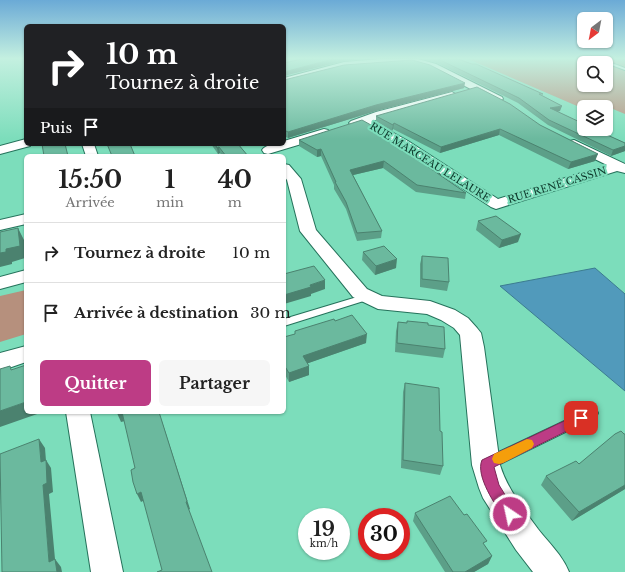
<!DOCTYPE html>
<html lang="fr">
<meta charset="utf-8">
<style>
body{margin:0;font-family:"Libre Baskerville",serif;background:#f6f6f6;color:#222;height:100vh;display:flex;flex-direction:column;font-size:15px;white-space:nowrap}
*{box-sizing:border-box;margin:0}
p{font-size:13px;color:#767676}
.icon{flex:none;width:22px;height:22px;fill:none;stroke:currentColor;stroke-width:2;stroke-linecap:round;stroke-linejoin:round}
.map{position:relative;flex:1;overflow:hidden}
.side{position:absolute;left:24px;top:154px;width:262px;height:260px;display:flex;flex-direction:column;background:#fff;border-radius:6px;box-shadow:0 1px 3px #0004}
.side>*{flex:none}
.hud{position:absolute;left:24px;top:24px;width:262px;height:122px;border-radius:6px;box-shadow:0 1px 3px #0004;background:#202124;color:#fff;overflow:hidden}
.needle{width:26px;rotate:212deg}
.buttons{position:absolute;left:577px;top:12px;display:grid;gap:8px}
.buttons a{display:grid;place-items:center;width:36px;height:36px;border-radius:6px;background:#fff;box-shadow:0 1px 3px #0004;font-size:20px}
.speed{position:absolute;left:298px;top:508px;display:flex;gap:8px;font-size:20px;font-weight:700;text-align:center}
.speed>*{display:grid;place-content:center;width:52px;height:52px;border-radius:50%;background:#fff;box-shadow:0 1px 3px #0004;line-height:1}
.speed small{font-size:10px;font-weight:400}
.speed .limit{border:6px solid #d22;background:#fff;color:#111}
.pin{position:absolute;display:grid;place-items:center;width:34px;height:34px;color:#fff;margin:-17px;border-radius:8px;box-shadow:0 2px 6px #0006}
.me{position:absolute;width:44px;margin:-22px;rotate:326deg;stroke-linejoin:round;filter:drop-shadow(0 0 3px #0008)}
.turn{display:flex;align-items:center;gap:14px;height:84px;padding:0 16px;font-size:18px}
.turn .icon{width:52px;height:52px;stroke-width:2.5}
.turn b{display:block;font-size:28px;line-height:34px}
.then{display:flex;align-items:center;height:38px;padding:0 16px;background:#0003;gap:8px;font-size:15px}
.eta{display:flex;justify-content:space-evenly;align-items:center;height:68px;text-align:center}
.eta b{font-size:24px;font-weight:700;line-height:28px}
.cta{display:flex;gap:8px;margin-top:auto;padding:8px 16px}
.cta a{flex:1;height:46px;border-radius:6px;background:#bd3c85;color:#fff;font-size:16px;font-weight:700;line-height:46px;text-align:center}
.cta a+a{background:#f6f6f6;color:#222}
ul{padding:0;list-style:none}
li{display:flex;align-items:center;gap:12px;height:60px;padding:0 16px;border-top:1px solid #e0e0e0}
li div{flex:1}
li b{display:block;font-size:15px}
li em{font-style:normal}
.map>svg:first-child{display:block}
</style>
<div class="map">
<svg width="625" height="572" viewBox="0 0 625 572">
<rect width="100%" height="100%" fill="#7cddbb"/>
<g fill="#b6907d" fill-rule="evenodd">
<path d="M468,59H625V114L608,107H584V109ZM584,63H606V85H584Z"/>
<path d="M26,290V334L0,342V296Z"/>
</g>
<path fill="#519abb" stroke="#3c7c90" d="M595,268L625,294V391L500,286Z"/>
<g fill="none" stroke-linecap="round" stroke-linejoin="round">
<g stroke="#25725b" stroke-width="2">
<g id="lane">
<path d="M595,59H601L625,68V70Z"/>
<path d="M367,294L370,295L372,297L370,299L284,326V319Z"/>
<path d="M592,408L596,409L598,413L596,417L494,467L489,469L484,467L483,463L484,459Z"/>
</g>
</g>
<g stroke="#25725b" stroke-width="2">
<g id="street">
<path d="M380,59H418L436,64L502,97L503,99L498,102L494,101L430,68L412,63H396L344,68L284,84V78L344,62Z"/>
<path d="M452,92L457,95L456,97L372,121L408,141L498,199L607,165L570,147L568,144L570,141L574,140L625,164V173L617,171L496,209L491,207L400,147L362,124L355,126L351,125L349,123L351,121L376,112Z"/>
<path d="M324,129L328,130L330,133L328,136L268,154L264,153L262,150C266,144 277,144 284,144V141Z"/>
<path d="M26,139V144H31L30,146L0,154V146Z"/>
<path d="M82,144H94L98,156H86Z"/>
<path d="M284,164L289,165L301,179L316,230L367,289L382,296L430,301L455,310L468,318L477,328L481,333L484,347L500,465C507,488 523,509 538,529C549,543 562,555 569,572H533L516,550L483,498L479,488L472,465L460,335L454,328L441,320L427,314L378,309L353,297L300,231L287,180L284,176Z"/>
<path d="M26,214V224L0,230V220Z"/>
<path d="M26,270V282L0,289V277Z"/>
<path d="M26,346V362L0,371V353Z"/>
<path d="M66,412H90L123,572H91Z"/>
</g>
</g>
<use href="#lane" fill="#fff" fill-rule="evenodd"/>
<use href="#street" fill="#fff" fill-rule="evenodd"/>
</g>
<g fill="#5c9f88">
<path d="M422,59H458L543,96L560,111L557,112L625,143V151L611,156L548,125L518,103L437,63Z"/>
<path d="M284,80L464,88L376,111L288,138L284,136Z"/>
<path d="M376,116L540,125L595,161L568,169L499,135L440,153L393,129L392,131L376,121Z"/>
<path d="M387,134L386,138L466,193L465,199L416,192L383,168L353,175L382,231L381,238L357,241L346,209L334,189V185L321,156L317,157L299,146V140Z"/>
<path d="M211,144H238L248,156H222L220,153L218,154Z"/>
<path d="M478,221L518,242L499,248L476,230Z"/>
<path d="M363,252L396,268L375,275L362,260Z"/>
<path d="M422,256L449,282L447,291L420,287V264Z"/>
<path d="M398,322L428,325L445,349L443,358L395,352L396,331Z"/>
<path d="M284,337L366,343L308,363L309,375L289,382L284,373Z"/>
<path d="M405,383L443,466L440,475L401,468L403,392Z"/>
<path d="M625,434V489L572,521L541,485L546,476L579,464Z"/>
<path d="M415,513L484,545L492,556L488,564L474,572H445L413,521Z"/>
</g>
<g fill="#4b826f">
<path d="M333,59H363L344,61L284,76V72Z"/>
<path d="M465,83L464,88L376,111L288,138V132L376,105Z"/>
<path d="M562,106L560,111L548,113L550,108Z"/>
<path d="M394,123L393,129L392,131L393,125Z"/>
<path d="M500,129L499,135L440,153L441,147Z"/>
<path d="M625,146V151L611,156L613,150Z"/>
<path d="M219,147L220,153L218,154L217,148Z"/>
<path d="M321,149V156L317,157V150Z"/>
<path d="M598,154L595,161L568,169L571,162Z"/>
<path d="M384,161L383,168L349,176L350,170Z"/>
<path d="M18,228L24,240L25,258L12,262V264L0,267V253L6,249Z"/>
<path d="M521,234L518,242L499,248L502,240Z"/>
<path d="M397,259L396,268L375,275L376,266Z"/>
<path d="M325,280V289L311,294V296L284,304V295L310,285Z"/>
<path d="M367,334L366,343L303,365V356Z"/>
<path d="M309,366V375L289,382V373Z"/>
<path d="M26,402V412H39L40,413L0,427V411Z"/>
<path d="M120,412H122L125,421L121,422L117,413Z"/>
<path d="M159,412L190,509L188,510L186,502Z"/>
<path d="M39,439L45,448L46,461V460L51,468L53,492L49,494L55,559L61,567L62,572H57L49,562Z"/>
<path d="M625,485V489L572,521L579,512Z"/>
<path d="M141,492L145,500L141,502L137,494Z"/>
<path d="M492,556L488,564L474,572H465Z"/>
</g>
<g fill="#6bb99e" stroke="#4b826f">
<path d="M302,59H333L284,72V63Z"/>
<path d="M438,59H458L472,64H476L543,94H539L562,106L550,108L584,124V129H594L625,143V146L613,150L549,120L519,98Z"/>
<path d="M412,60L430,65L465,83L376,105L288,132L284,130V80L344,65Z"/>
<path d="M477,87L510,104L540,125L598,154L571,162L500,129L441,147L394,123L393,125L376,116Z"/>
<path d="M362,120L387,134L385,137L466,193L417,185L384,161L350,170L382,231L357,233L346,202L335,182H336L321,149L317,150L299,140Z"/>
<path d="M42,144H65L68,156H44Z"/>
<path d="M107,144H130L135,156H112Z"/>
<path d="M215,144H238L248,156H226L219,147L217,148Z"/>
<path d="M496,216L521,234L502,240L478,221Z"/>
<path d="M18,228L20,246L6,249V252L0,253V232Z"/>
<path d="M384,246L397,259L376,266L363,252Z"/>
<path d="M422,256L448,258L449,282L422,279Z"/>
<path d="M314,266L325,280L310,285L311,287L284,295V274Z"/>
<path d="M352,315L367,334L303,356L309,366L289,373L284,365V337L295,334V331L334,319L335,321Z"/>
<path d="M407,321L428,323V325L444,327L445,349L397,343L398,322L407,323Z"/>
<path d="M26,365V402L0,411V369L10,366L11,370Z"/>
<path d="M405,383L439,388L440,431L442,432L443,466L403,460Z"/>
<path d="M122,412H159L187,501L186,502L212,572H157L162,570L141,492L137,494L133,482L131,470L135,468Z"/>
<path d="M621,431L624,434H625V485L579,512L546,476L576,461L579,464L615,434Z"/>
<path d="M39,439L41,462L46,460L47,483L43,485L49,562L55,559L57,572H2L0,454Z"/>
<path d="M450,496L464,515L467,514L487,541L483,543L492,556L465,572H453L415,513Z"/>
</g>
<linearGradient id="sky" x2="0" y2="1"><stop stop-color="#6baad6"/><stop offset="0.42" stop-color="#c4f0e0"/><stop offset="1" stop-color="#c4f0e0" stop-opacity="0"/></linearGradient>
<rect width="625" height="139" fill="url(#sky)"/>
<path fill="#bd3c85" stroke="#7b2756" d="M581,413L585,415L587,418L585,422L494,467L499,485L517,514L515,519L510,521L505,519C496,506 475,476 482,460Z"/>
<path fill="#f59e0b" d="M527,439L532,440L534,444L532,448L503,463L499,464L494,463L492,459L494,454Z"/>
<g text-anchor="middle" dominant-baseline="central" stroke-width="4" stroke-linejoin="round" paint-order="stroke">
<g font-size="10" fill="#0c372a" stroke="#7cddbb">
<text transform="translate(430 162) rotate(32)">RUE MARCEAU LELAURE</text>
<text transform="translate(557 185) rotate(-17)">RUE RENÉ CASSIN</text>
</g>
</g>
</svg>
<div class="buttons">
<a><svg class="needle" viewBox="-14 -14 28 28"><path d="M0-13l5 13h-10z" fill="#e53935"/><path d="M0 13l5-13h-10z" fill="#767676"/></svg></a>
<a><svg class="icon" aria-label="search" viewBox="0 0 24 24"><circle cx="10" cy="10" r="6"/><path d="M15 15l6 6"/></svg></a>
<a><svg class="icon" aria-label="layers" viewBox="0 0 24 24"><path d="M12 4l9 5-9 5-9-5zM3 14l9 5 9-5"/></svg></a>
</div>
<div class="speed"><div>19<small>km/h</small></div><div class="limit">30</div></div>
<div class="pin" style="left:581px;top:418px;background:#d93025"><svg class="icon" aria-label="arrive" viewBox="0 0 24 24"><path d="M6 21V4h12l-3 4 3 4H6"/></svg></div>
<svg class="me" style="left:510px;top:514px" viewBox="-20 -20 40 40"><circle r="17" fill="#bd3c85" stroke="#fff" stroke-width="3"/><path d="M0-11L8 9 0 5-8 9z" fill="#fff"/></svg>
<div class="hud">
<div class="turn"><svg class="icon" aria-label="right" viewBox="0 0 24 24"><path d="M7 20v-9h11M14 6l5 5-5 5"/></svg><div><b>10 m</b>Tournez à droite</div></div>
<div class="then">Puis<svg class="icon" aria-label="arrive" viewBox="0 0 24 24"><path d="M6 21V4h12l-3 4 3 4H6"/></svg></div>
</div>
<section class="side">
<div class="eta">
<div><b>15:50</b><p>Arrivée</p></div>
<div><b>1</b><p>min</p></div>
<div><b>40</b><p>m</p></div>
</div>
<ul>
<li><svg class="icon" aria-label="right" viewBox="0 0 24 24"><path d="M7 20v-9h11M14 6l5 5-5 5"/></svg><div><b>Tournez à droite</b></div><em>10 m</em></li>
<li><svg class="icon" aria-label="arrive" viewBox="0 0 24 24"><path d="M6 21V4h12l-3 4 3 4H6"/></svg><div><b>Arrivée à destination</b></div><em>30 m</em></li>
</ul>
<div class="cta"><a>Quitter</a><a>Partager</a></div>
</section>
</div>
